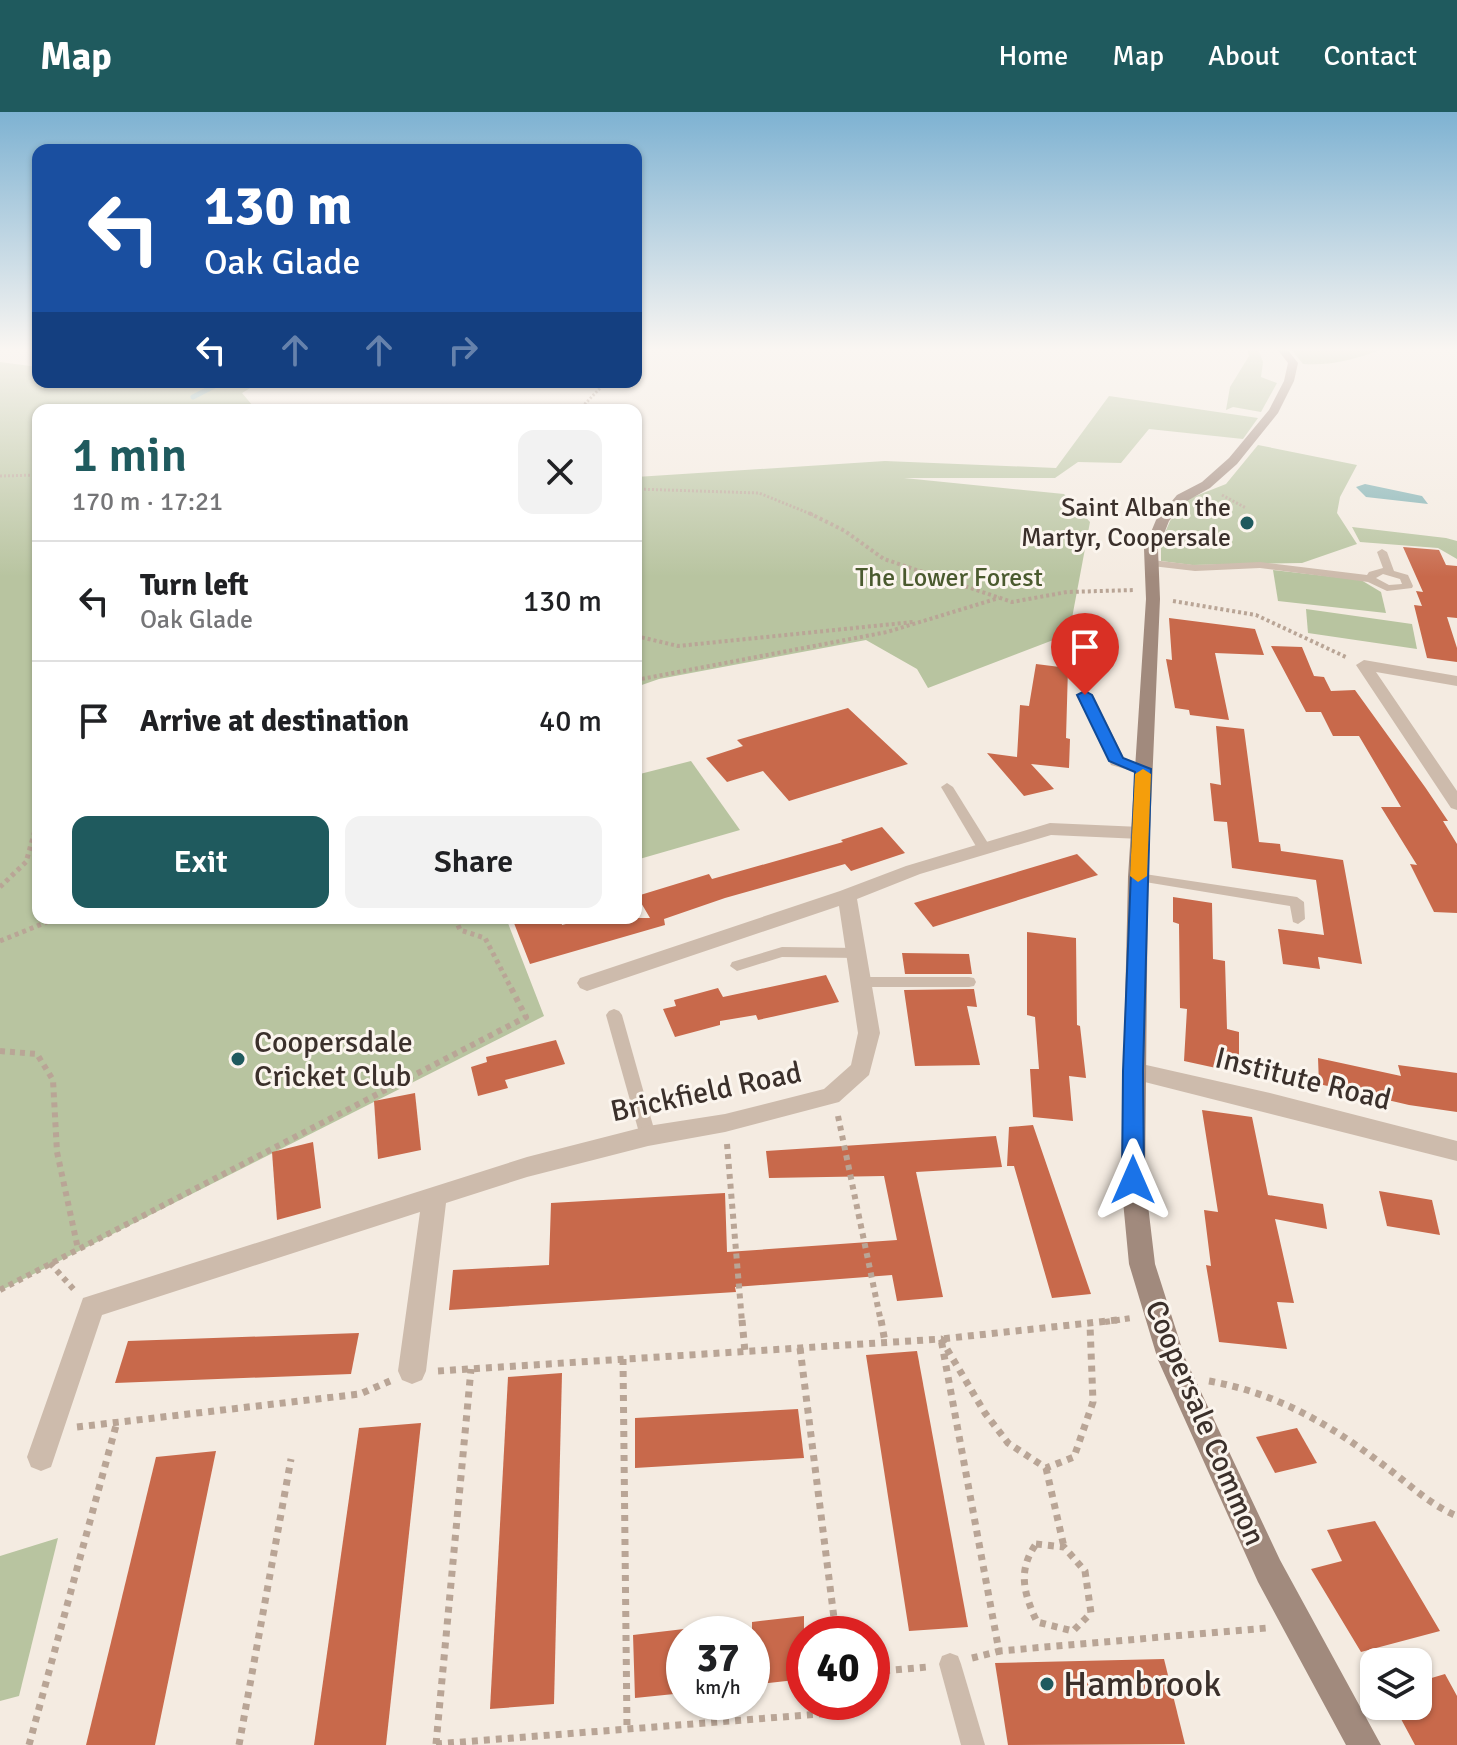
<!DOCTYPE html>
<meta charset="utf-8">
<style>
body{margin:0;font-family:Signika,sans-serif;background:#f2f2f2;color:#202124;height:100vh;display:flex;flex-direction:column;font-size:30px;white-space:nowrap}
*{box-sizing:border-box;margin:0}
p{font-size:26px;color:#757577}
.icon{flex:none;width:44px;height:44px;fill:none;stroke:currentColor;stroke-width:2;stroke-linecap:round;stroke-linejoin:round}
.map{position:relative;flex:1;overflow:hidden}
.panel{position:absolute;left:32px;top:292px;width:610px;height:520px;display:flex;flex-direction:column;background:#fff;border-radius:16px;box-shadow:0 2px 6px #0004}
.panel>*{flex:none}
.hud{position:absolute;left:32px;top:32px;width:610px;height:244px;border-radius:16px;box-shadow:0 2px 6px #0004;background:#1a4fa0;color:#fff;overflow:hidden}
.fabs{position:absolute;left:1360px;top:1536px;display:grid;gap:16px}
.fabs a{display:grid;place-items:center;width:72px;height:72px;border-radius:16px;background:#fff;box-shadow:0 2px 6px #0004;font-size:40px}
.speed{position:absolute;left:666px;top:1504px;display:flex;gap:16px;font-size:40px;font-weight:700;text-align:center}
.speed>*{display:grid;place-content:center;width:104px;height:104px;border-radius:50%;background:#fff;box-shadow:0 2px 6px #0004;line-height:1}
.speed small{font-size:20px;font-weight:400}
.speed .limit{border:12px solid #d22;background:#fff;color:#111}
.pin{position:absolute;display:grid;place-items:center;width:68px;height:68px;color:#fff;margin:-82px -34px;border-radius:50% 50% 50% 0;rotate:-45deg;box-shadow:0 0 8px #0007}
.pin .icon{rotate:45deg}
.me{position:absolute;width:88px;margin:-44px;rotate:0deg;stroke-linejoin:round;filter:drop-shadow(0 0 6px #0008)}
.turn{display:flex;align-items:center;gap:28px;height:168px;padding:0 40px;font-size:36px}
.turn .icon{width:104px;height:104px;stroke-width:2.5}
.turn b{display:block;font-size:56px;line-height:68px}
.lanes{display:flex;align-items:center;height:76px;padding:0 40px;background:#0003;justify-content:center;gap:40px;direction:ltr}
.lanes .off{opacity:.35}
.round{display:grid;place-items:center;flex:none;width:84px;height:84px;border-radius:16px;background:#f2f2f2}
.head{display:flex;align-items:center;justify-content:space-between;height:136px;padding:0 40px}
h1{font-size:48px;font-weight:600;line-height:60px;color:#1f5a5e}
.button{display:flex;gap:16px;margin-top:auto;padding:16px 40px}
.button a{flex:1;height:92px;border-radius:16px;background:#1f5a5e;color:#fff;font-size:32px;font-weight:600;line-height:92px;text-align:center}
.button a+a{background:#f2f2f2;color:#202124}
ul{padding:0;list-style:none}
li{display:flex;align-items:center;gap:24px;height:120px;padding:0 40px;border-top:2px solid #e0e0e0}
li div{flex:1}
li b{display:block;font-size:30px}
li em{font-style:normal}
header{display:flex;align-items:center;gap:48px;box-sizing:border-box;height:112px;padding:0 40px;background:#1f5a5e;color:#fff}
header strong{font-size:38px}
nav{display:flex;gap:44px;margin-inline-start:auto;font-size:28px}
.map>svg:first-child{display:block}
</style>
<header>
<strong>Map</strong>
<nav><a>Home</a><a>Map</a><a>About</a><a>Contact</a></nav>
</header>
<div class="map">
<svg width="1457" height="1633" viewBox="0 0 1457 1633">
<rect width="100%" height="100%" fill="#f4ebe1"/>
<g fill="#b8c4a0">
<path d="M1247,237H1258L1263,250L1261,265L1277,271L1261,300L1233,295L1226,298L1230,275L1249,244Z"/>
<path d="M1291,237H1383C1355,247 1333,254 1303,252Z"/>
<path d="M0,250L38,255V270C61,270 192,275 201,270H260L242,281L253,294L267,298H38V806H506L544,904L0,1179Z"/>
<path d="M1109,284L1258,306L1243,327L1149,317L1121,351L1078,350L1055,366H904L1064,382L1090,410L1069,522L928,576L917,557L866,528L659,567L636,575V365L885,349L1056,356Z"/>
<path d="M1258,333L1357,353L1340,385L1337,401L1357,432L1302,451L1192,453L1161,449V430L1170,409L1188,387L1226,372Z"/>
<path d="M1352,415L1446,426L1457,429V447L1438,436L1360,430Z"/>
<path d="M1273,458L1361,468L1381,480L1386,501L1278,489Z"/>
<path d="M1306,497L1412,512L1417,537L1308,521Z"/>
<path d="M691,649L740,718L636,748V663Z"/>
<path d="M58,1426L19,1584L0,1589V1444Z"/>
</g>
<path fill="#7fb0b2" d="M1365,372L1422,384L1428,392L1366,385L1356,375Z"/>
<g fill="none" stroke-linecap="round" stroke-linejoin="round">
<path stroke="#7fb0b2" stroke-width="5" d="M193,285L222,270"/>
</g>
<g fill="#c8694b">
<path d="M1403,435L1439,438L1446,453L1457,454V506L1447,505L1457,536V550L1427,546L1414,493L1422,494L1416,479L1423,480Z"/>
<path d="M1169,506L1255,517L1264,543L1215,541L1229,608L1190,603L1189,598L1175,596L1166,547L1172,548Z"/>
<path d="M1271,534L1302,535L1314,564L1324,565L1331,579L1355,578L1425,675L1448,709H1443L1457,732V801L1434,800L1410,752L1417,753L1381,695H1401L1359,624H1333L1321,600H1306Z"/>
<path d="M1036,552L1068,556L1066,626L1070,627L1069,656L1031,652L1054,677L1024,684L987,641L1017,645L1020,593L1029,594Z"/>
<path d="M848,596L908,652L789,689L763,659L727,670L706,646L743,634L737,628Z"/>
<path d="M1216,614L1244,617L1259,730L1280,732L1281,739L1343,748L1362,852L1318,845L1320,857L1283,852L1278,817L1324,823L1316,768L1232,756L1227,710L1214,709L1210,671L1221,673Z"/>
<path d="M882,715L905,741L851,759L845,752L725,786L664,807L665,813L530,852L512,806H561L562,813L589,806H650L637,784L709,762L712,767L843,730L841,728Z"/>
<path d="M1077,742L1098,763L933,815L914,791Z"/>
<path d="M1173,785L1212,791L1213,847L1225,849L1227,917L1239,920V961L1184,949L1187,897L1180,896L1179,812L1173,810Z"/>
<path d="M1027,820L1076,826L1077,913L1080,914L1086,966L1069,964L1073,1009L1033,1005L1030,957H1039L1035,905L1027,903Z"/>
<path d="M902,841L969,842L972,862H905Z"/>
<path d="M826,863L839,890L758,908L756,903L720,909V913L675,925L663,897L676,894L674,888L718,876L723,885Z"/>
<path d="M974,877L977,895L967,894L980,953L915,954L904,878Z"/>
<path d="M556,928L565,952L505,968L508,976L478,984L471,955L487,950L486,945Z"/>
<path d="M1318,946L1401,964L1398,953L1457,961V1000L1409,993L1319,972Z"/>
<path d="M415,981L421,1038L378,1047L374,989Z"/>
<path d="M1202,998L1252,1005L1268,1083L1323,1092L1327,1117L1275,1107L1294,1191L1277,1190L1287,1237L1219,1230L1206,1153L1211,1154L1204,1098L1218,1100Z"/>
<path d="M1033,1013L1091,1182L1052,1186L1014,1054H1007L1009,1015Z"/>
<path d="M996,1024L1002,1055L916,1060L943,1185L897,1189L892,1163L735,1175L736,1180L449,1198L453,1158L549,1153L551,1091L725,1081L727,1140L897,1128L884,1064L769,1066L766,1039Z"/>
<path d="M313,1030L321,1096L277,1108L272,1040Z"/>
<path d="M1379,1079L1432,1088L1440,1123L1387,1114Z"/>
<path d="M359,1221L351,1262L115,1271L128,1229Z"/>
<path d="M917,1239L968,1515L909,1519L866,1243Z"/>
<path d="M562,1261L554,1592L490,1597L508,1265Z"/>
<path d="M798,1297L804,1346L635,1356V1306Z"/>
<path d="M421,1311L386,1633H314L359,1316Z"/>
<path d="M1297,1316L1317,1351L1275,1361L1256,1325Z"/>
<path d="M216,1339L155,1633H86L156,1345Z"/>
<path d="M1375,1409L1440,1519L1361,1540L1311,1457L1342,1449L1327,1418Z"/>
<path d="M804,1504V1567L752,1573V1510Z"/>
<path d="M684,1517V1581L635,1586L633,1523Z"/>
<path d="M1164,1547L1185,1632L1008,1633L995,1551Z"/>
<path d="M1445,1562L1457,1584V1633H1415L1394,1594H1418V1570Z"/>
</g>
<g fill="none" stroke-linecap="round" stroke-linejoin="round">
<g stroke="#b9a596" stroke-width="3" stroke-dasharray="2 2" stroke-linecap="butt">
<path d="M579,298L606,270"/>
<path d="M0,364L38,363"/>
<path d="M636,377L759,381L813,403"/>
<path d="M1222,383L1246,396"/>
</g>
<g stroke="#b9a596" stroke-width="4" stroke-dasharray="3 3" stroke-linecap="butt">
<path d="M809,401L845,419L884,447L1012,490L1067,480L1134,478"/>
<path d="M1173,489L1256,503L1348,546"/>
<path d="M636,524L678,534L913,510"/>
<path d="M636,568L887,520L999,486"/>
</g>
<g stroke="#b9a596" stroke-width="5" stroke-dasharray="4 4" stroke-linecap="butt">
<path d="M0,775L26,750L38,708"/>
<path d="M455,806L460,818L485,826L511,876"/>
<path d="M0,829L57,806"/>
</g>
<g stroke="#b9a596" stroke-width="6" stroke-dasharray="5 5" stroke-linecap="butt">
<path d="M0,939L37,942L53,968L57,1040L78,1137"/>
<path d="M838,1004L881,1210"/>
<path d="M727,1032L742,1210"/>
<path d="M50,1151L76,1180"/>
<path d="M0,1178L526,905L510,874"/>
<path d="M1105,1210L1131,1206"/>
</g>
<g stroke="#b9a596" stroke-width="7" stroke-dasharray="6 6" stroke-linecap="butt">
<path d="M742,1208L745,1240"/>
<path d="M881,1208L885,1230"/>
<path d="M1117,1208L941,1227L999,1539L1267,1516"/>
<path d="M800,1236L836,1522"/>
<path d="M623,1247L627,1617"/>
<path d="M438,1259L941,1227L985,1301L1008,1331L1046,1356L1074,1345L1093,1290L1090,1213"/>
<path d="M1209,1269C1277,1281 1331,1313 1386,1355C1409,1372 1430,1393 1457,1404"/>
<path d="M77,1315L360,1282L390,1269"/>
<path d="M1046,1356L1064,1435"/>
<path d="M1036,1432L1064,1435L1085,1459L1091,1501L1073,1519L1037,1510C1024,1482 1017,1459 1036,1432Z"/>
<path d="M972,1546L1000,1539"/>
<path d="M872,1560L927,1555"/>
<path d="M436,1632L833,1601L842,1590"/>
<path d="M436,1632L471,1257"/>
<path d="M29,1633L117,1310"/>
<path d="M239,1633L291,1347"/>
</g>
<g fill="#cdbbac" fill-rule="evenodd">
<path d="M1382,437L1387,440L1394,459L1408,463L1413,474L1412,476L1387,479L1368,470L1260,456L1195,459L1152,454L1147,451L1152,448L1195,453L1260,450L1367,463L1369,460L1383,456L1377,440ZM1383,462L1400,467L1402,472L1389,473L1376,466Z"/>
<path d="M947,671L953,675L991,736L989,739H979L977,736L941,675Z"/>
<path d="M1138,761L1297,785L1304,790L1305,807L1298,812L1293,810L1290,794L1133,768L1131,765Z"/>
<path d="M782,835L858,836L865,841L858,846L782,845L737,859L730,854L732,850Z"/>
<path d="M861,865H969L974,866L976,870L974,874L969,875H861L856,874L854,870L856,866Z"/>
<path d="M614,897L619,899L622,903L656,1024L654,1029L648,1031L642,1029L640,1024L606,903L609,899Z"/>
<path d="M950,1541L958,1544L961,1552L985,1633H961L939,1552L942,1544Z"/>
</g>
<g fill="#cdbbac" fill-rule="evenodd">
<path d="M1364,548L1457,564V574L1376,560L1457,679V698L1451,696L1356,553Z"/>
<path d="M1085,578L1093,583L1124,646L1152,657L1149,661L1143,662L1111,653L1077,583Z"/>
<path d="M1050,711L1141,715L1150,721L1141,727L1051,723L920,762L857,787L880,921L869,963L839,990L725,1020L648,1034L527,1065L446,1091L426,1259L422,1268L412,1272L402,1268L398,1259L420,1100L102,1203L51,1355L41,1359L31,1355L27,1345L83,1186L527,1045L648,1014L725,1002L824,977L851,953L858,921L839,794L587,879L580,876L577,871L580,866L840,779L906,754Z"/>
<path d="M1133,950L1270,981L1457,1029V1049L1125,965L1122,959L1125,953Z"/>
</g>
<path fill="#a18a7d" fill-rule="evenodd" d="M1277,237H1287L1298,251L1294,269L1278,301L1237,352L1210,376L1187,389L1169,409L1158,437L1160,487L1148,765L1145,1068L1155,1152L1185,1246L1280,1448L1381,1633H1346L1258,1470L1158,1248L1129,1152L1121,1068L1128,765L1146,487L1144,437L1156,408L1177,383L1202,370L1229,346L1269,298L1284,269L1288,251Z"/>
</g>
<linearGradient id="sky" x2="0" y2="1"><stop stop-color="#7eb2d2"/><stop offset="0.51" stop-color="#faf6f2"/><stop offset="1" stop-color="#faf6f2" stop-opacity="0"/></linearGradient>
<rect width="1457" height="465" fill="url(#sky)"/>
<path fill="#1a73e8" stroke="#114b97" stroke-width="2" d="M1085,579L1092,583L1123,646L1151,657L1143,959L1144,1068L1141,1075H1125L1122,1068L1123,959L1135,660L1109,649L1077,583Z"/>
<path fill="#f59e0b" d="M1143,657L1151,662L1147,764L1138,770L1130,764L1135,662Z"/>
<g fill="#1f5a5e" stroke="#fbf5ee" stroke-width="3">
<circle cx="1247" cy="411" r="8"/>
<circle cx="238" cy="947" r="8"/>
<circle cx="1047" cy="1572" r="8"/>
</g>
<g text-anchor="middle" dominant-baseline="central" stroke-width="6" stroke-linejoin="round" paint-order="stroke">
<g font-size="26" fill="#3b302b" stroke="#fbf5ee" text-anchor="end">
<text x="1231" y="396">Saint Alban the<tspan x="1231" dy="30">Martyr, Coopersale</tspan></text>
</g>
<g font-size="26" fill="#4a5a2e" stroke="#fbf5ee">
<text x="949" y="466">The Lower Forest</text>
</g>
<g font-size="30" fill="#3b302b" stroke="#fbf5ee" text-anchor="start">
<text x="254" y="930">Coopersdale<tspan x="254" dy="34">Cricket Club</tspan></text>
</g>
<g font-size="30" fill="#3b302b" stroke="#fbf5ee">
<text transform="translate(1303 967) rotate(14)">Institute Road</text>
<text transform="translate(706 980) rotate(-12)">Brickfield Road</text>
<text transform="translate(1205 1311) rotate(67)">Coopersale Common</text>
</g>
<g font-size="36" fill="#3b302b" stroke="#fbf5ee" text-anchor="start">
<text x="1063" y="1572">Hambrook</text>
</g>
</g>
</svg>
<div class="fabs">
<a><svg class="icon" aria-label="layers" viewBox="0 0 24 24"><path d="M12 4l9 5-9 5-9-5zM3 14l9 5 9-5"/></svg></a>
</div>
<div class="speed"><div>37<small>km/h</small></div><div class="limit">40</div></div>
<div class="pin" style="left:1085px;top:583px;background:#d93025"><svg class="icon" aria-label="arrive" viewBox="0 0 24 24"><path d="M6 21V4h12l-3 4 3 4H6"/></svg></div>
<svg class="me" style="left:1133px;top:1068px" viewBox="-20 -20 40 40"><path d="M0-17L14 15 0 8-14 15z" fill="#1a73e8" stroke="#fff" stroke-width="4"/></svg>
<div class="hud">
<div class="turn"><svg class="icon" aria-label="left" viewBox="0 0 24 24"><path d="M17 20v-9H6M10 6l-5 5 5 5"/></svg><div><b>130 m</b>Oak Glade</div></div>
<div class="lanes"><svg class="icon" aria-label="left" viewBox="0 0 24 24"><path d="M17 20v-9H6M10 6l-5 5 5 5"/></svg><svg class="icon off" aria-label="ahead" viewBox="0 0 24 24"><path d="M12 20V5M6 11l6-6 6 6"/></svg><svg class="icon off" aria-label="ahead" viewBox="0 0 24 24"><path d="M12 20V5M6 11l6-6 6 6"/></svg><svg class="icon off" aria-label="right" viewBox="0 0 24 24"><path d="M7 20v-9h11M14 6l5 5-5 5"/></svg></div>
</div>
<section class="panel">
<div class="head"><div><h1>1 min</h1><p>170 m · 17:21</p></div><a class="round"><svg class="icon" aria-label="close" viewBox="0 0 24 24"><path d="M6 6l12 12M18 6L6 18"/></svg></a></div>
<ul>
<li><svg class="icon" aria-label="left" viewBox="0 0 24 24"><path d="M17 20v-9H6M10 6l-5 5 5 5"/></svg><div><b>Turn left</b><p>Oak Glade</p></div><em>130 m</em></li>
<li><svg class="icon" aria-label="arrive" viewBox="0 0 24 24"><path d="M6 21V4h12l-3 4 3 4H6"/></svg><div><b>Arrive at destination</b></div><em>40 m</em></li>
</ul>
<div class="button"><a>Exit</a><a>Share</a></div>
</section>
</div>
